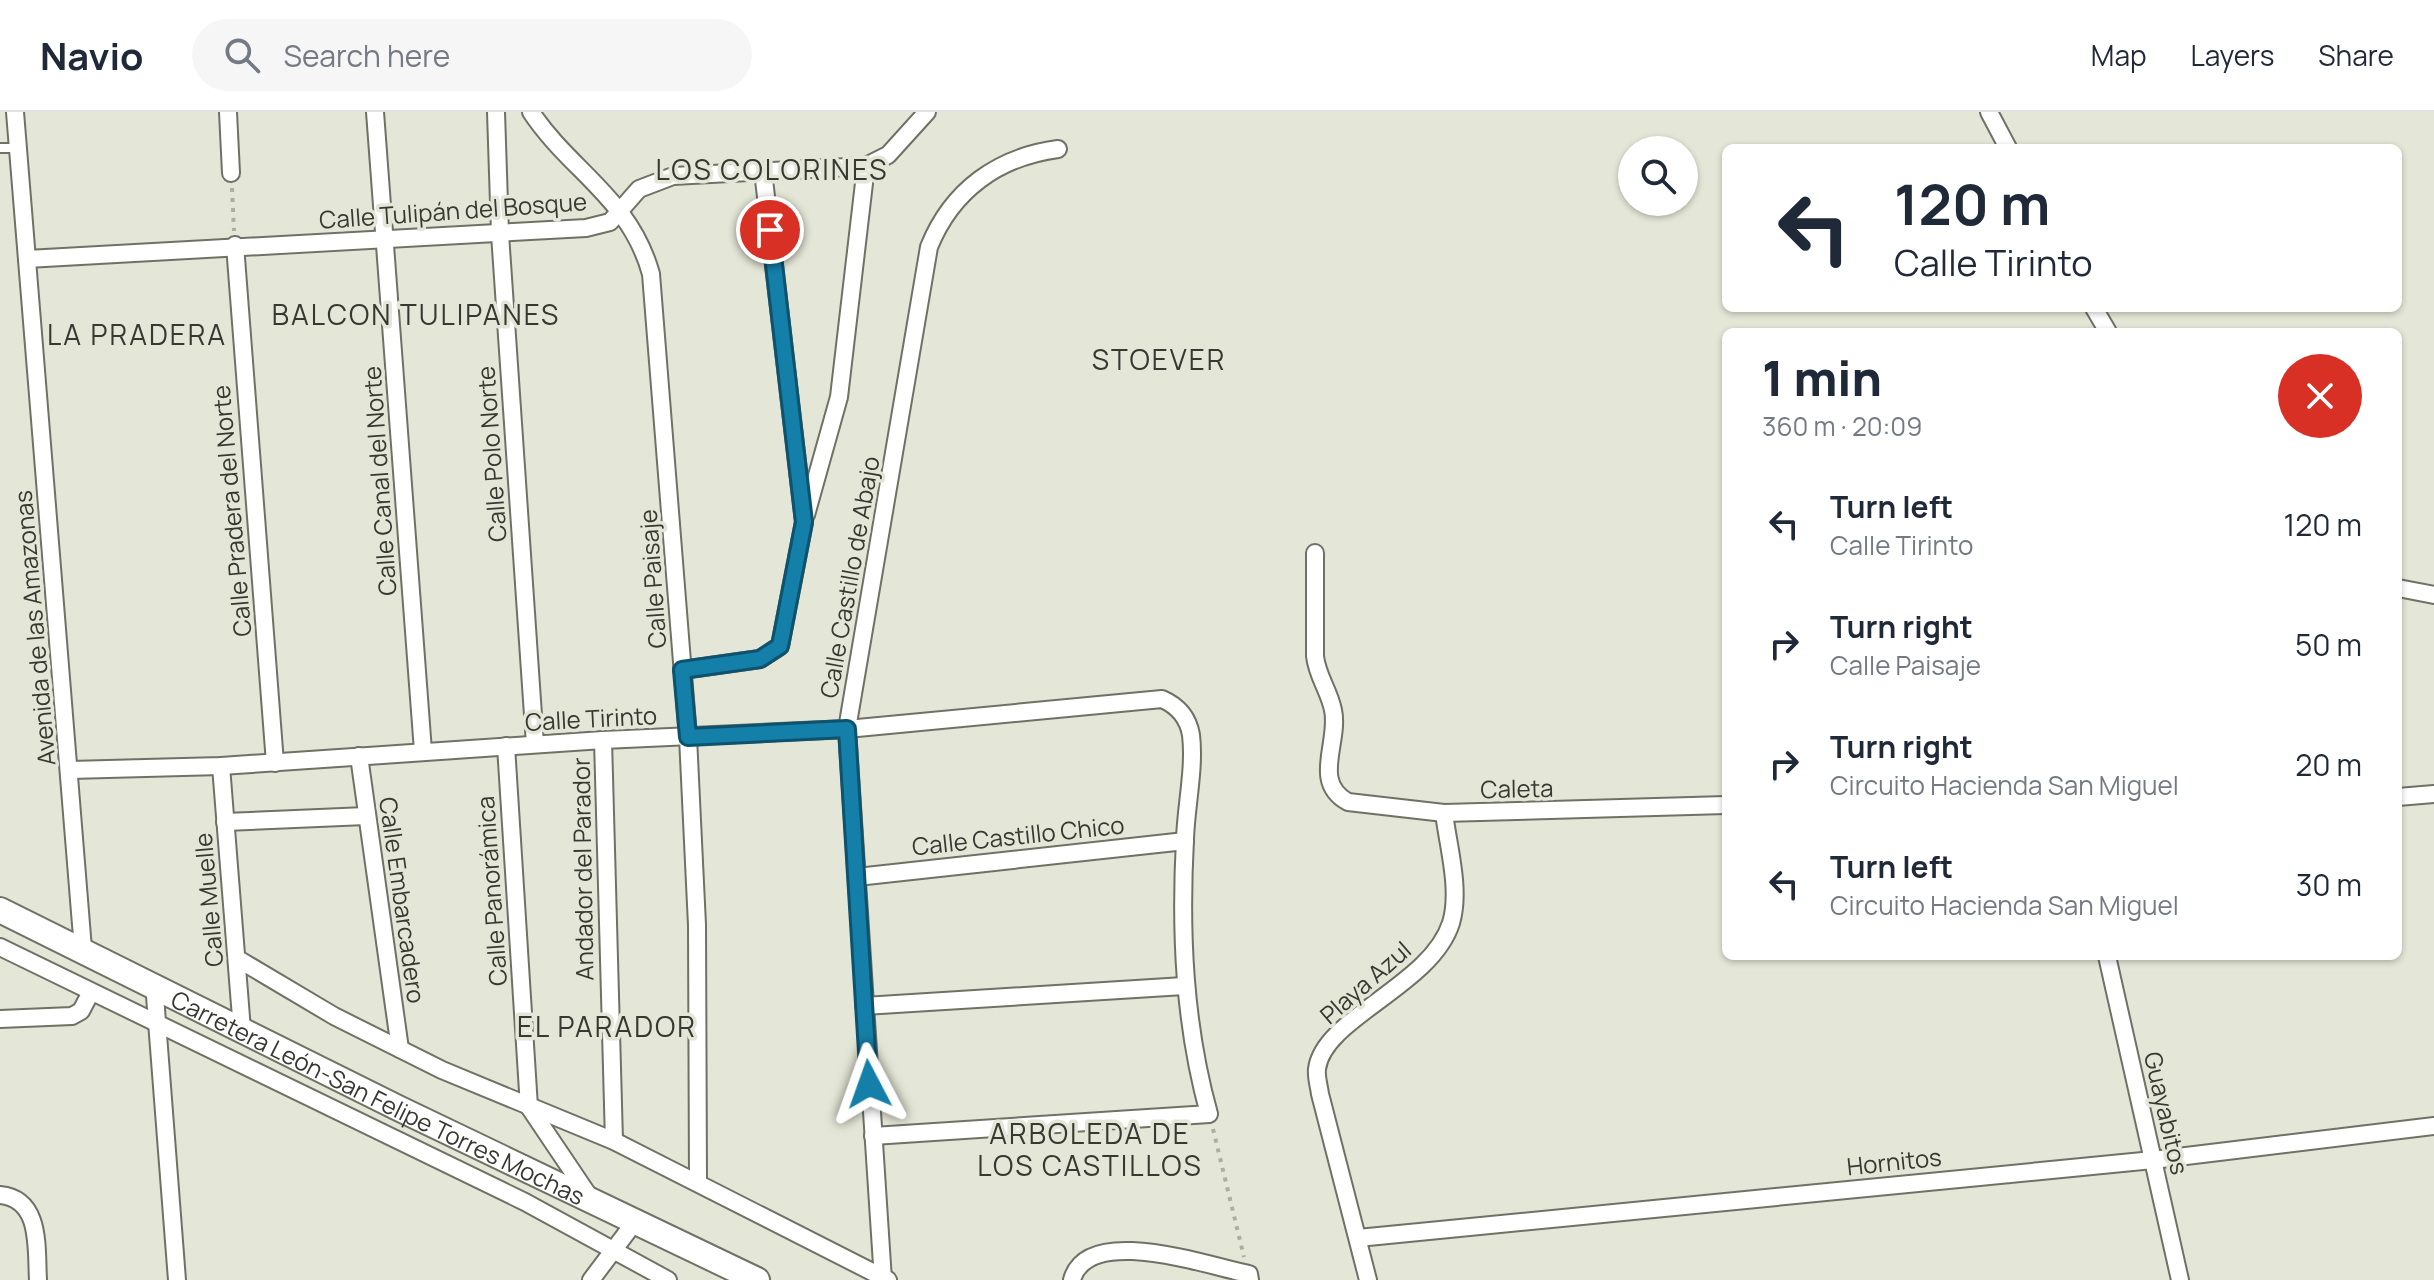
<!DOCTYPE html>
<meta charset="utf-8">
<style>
body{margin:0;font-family:Manrope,sans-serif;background:#f6f6f7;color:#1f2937;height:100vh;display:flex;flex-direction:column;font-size:30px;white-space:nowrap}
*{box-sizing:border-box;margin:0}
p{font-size:26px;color:#747a83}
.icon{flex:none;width:44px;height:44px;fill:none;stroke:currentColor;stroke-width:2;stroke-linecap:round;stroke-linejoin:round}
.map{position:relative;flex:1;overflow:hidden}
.side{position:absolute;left:1722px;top:216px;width:680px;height:632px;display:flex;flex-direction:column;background:#fff;border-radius:12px;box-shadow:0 2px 6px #0004}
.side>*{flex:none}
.guide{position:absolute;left:1722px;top:32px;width:680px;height:168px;border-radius:12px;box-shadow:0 2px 6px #0004;background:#fff;color:#1f2937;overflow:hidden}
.buttons{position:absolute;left:1618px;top:24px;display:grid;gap:16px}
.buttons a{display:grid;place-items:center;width:80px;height:80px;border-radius:50%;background:#fff;box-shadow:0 2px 6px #0004;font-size:40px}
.pin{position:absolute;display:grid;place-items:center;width:68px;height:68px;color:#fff;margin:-34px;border:4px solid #fff;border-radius:50%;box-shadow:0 2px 8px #0007}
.me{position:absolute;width:88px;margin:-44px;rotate:356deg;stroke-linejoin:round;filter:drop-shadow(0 0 6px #0008)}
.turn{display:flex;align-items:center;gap:28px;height:168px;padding:0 40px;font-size:36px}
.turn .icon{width:104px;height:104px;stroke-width:2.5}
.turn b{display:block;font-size:56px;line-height:68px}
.round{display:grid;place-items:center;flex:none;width:84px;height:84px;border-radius:42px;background:#f6f6f7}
.head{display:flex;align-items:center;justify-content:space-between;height:136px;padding:0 40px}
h1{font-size:48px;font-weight:800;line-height:60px}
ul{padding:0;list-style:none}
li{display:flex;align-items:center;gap:24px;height:120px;padding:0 40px}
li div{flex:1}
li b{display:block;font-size:30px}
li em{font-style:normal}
header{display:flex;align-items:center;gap:48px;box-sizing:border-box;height:112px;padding:0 40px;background:#fff;border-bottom:2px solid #e0e1e3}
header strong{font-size:38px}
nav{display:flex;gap:44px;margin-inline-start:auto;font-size:28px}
.search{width:560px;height:72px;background:#f6f6f7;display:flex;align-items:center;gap:20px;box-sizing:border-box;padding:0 28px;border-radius:44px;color:#747a83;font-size:30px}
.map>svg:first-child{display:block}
</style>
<header>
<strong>Navio</strong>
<div class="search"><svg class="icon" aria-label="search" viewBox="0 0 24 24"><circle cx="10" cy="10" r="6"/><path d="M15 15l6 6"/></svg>Search here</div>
<nav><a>Map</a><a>Layers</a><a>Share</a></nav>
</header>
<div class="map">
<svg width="2434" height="1168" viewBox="0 0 2434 1168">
<rect width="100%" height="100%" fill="#e4e6d7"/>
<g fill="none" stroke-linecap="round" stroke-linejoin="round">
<g stroke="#6f7164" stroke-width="12">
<path id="lane" d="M0,36H18"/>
</g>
<g stroke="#6f7164" stroke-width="20">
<g id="street">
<path d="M15,0L83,837"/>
<path d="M228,0L231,61"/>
<path d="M375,0L423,639"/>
<path d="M496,0L500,122L535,632"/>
<path d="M531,0C571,60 630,86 651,162L688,625L697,813L698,1069"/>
<path d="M1989,0L2008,36"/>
<path d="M235,133L275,651"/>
<path d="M27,147L586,116L610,110L639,77L673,64L866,54L888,43L927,0"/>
<path d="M2094,196L2108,220"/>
<path d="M806,403L839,285L866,54"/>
<path d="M1315,441V544C1317,564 1329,578 1333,598C1340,630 1311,670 1348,690L1444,701L1726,693"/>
<path d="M2398,476L2434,483"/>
<path d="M682,558L760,547L780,534L804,410L763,59"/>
<path d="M603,628L614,1029"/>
<path d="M506,634L529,995L591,1087"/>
<path d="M359,644L400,937"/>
<path d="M221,654L242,918"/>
<path d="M70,658L221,654L603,628L847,617L1162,587C1178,594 1188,605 1191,623C1195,656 1186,694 1185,727C1180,820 1184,912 1209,1002L873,1024"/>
<path d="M2398,685L2434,682"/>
<path d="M225,710L366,704"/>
<path d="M857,765L1185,729"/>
<path d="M0,835L525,1090L668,1168"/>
<path d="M2107,844L2180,1168"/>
<path d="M238,847L334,904L442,958L614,1029L888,1168"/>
<path d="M154,871L177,1168"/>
<path d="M864,894L1184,874"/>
<path d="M0,907L72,904L81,899L91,880"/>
<path d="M0,1083C42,1087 36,1137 38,1168"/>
<path d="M1358,1126L2153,1048L2434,1014"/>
<path d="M591,1168L634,1111"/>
<path d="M883,1168L847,617L929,135C952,78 998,45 1058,37"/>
<path d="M1072,1168C1087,1111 1208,1154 1249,1162L1250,1168"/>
<path d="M1368,1168L1320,982C1319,974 1316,965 1317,957C1323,906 1431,874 1451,811C1461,778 1448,734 1444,701"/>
</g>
</g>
<g stroke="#6f7164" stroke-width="28">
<g id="secondary">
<path id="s1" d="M0,798L398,996L757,1168"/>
</g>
</g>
<g stroke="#acaea2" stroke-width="4" stroke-dasharray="4 6" stroke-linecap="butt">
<path d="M232,76L234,119"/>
<path d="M1213,1017L1244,1145"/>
</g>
<use href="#lane" stroke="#fff" stroke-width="8"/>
<use href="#street" stroke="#fff" stroke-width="16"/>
<use href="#secondary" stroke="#fff" stroke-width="24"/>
</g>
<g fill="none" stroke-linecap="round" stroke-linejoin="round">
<g stroke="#0d536d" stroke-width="20">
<path id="route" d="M770,118L804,410L780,534L760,547L682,558L688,625L847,617L869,972"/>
</g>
<use href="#route" stroke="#147fa8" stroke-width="14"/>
</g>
<g text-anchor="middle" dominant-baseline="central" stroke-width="7" stroke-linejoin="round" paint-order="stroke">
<g font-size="24" fill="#373832" stroke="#e4e6d7">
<text transform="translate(453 98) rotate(-4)">Calle Tulipán del Bosque</text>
<text transform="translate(491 342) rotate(-94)">Calle Polo Norte</text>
<text transform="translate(379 369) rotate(-94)">Calle Canal del Norte</text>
<text transform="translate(231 399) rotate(-95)">Calle Pradera del Norte</text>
<text transform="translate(849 465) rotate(-80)">Calle Castillo de Abajo</text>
<text transform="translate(652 467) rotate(-94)">Calle Paisaje</text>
<text transform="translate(34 516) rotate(-95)">Avenida de las Amazonas</text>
<text transform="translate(591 606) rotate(-3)">Calle Tirinto</text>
<text transform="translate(1517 676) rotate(-1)">Caleta</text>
<text transform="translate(1018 723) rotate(-6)">Calle Castillo Chico</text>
<text transform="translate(582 757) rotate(-91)">Andador del Parador</text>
<text transform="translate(491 779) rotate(-94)">Calle Panorámica</text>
<text transform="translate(208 788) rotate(-95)">Calle Muelle</text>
<text transform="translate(403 788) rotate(82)">Calle Embarcadero</text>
<text transform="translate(1365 870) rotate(-41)">Playa Azul</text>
<text stroke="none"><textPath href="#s1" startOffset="422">Carretera León-San Felipe Torres Mochas</textPath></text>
<text transform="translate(2167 1001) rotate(77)">Guayabitos</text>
<text transform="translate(1894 1049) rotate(-6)">Hornitos</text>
</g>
<g font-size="28" letter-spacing="2" fill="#373832" stroke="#e4e6d7">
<text x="772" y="57">LOS COLORINES</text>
<text x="416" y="202">BALCON TULIPANES</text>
<text x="137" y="222">LA PRADERA</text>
<text x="1159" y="247">STOEVER</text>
<text x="607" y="914">EL PARADOR</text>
<text x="1090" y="1021">ARBOLEDA DE<tspan x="1090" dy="32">LOS CASTILLOS</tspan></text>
</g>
</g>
</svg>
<div class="buttons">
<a><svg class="icon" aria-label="search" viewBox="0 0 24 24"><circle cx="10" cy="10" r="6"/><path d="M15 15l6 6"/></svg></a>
</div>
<div class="pin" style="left:770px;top:118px;background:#d93025"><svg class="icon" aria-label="arrive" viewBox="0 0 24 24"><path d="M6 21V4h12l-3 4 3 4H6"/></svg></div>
<svg class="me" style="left:869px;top:972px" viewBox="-20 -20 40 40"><path d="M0-17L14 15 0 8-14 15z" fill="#147fa8" stroke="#fff" stroke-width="4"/></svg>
<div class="guide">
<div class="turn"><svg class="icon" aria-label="left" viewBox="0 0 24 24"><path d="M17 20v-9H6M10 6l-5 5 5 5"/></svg><div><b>120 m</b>Calle Tirinto</div></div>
</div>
<section class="side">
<div class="head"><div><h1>1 min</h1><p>360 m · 20:09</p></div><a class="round" style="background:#d93025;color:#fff"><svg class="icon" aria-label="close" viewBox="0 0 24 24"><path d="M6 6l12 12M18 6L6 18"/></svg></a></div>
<ul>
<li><svg class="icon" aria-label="left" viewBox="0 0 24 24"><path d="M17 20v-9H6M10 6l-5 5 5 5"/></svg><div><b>Turn left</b><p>Calle Tirinto</p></div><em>120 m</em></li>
<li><svg class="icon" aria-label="right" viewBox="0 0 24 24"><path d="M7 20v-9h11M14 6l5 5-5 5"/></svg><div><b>Turn right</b><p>Calle Paisaje</p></div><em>50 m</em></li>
<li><svg class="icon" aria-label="right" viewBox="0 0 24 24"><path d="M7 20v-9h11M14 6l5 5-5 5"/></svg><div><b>Turn right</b><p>Circuito Hacienda San Miguel</p></div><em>20 m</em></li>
<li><svg class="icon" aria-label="left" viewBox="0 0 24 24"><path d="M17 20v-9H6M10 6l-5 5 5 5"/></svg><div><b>Turn left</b><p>Circuito Hacienda San Miguel</p></div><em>30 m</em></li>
</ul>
</section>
</div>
